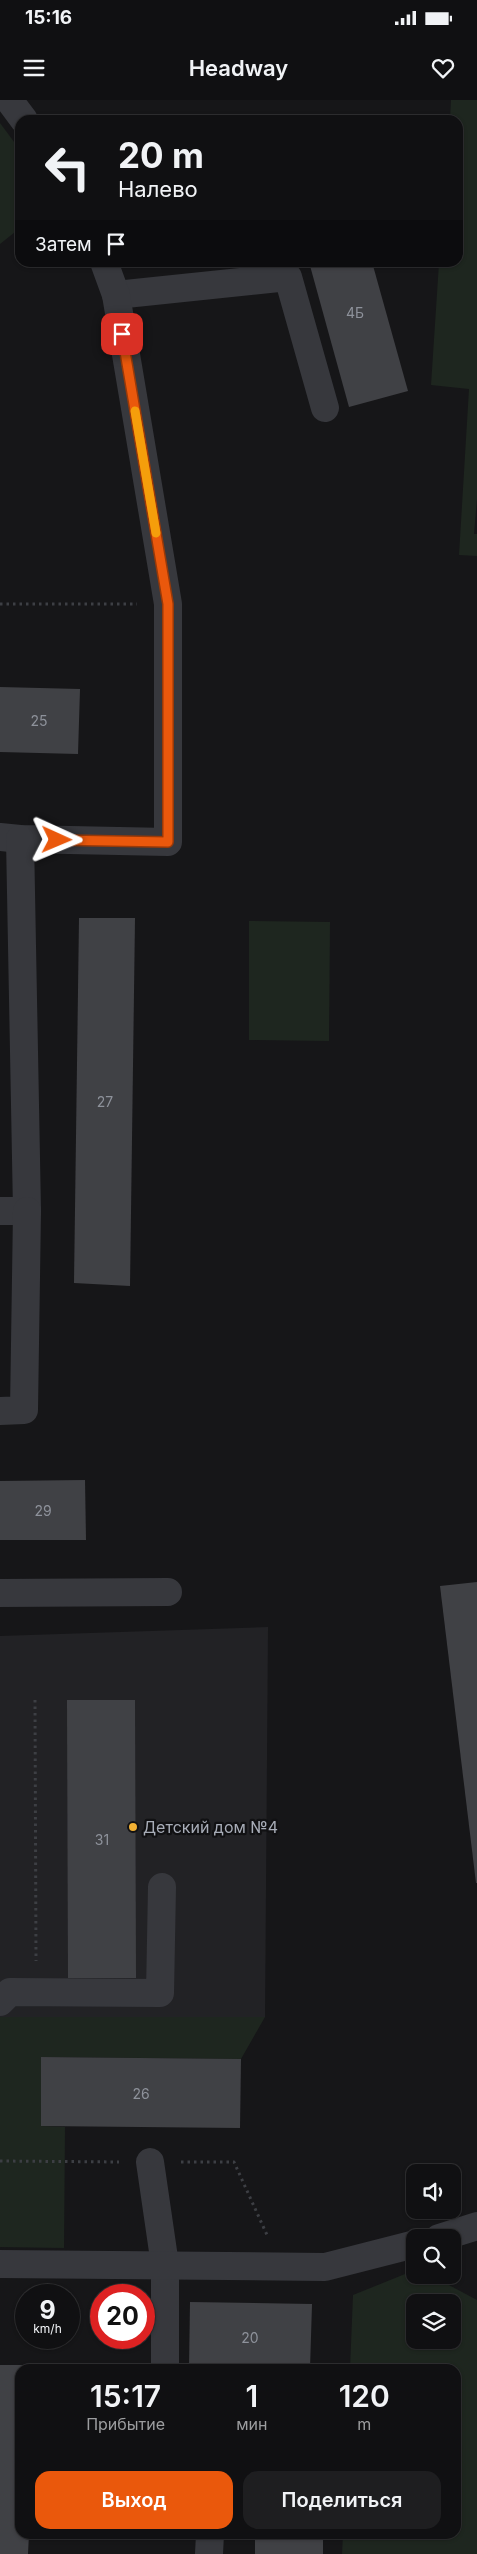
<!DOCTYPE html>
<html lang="ru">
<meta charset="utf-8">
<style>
body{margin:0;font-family:Inter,sans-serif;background:#1e1e20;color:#f1f3f6;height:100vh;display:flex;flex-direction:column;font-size:19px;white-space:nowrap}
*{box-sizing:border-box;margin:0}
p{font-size:16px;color:#9c9d9f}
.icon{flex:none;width:28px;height:28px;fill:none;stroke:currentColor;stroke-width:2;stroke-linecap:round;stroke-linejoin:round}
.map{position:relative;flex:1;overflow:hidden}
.side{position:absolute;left:15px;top:2264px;width:446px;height:175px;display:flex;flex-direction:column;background:#101012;border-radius:15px;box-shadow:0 1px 4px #0004,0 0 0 1px #303032}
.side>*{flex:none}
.banner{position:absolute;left:15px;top:15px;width:448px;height:152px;border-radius:15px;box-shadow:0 1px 4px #0004,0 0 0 1px #303032;background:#101012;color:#f1f3f6;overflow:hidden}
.fabs{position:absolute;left:406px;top:2064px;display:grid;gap:10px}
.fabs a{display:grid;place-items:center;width:55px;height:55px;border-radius:10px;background:#101012;box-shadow:0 1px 4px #0004,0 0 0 1px #303032;font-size:25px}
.speed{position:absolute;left:15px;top:2184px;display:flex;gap:10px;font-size:25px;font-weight:700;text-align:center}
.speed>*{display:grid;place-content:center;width:65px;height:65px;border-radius:50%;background:#101012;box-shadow:0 1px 4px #0004,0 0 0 1px #303032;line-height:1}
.speed small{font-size:12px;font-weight:400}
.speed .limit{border:8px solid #d22;background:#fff;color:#111}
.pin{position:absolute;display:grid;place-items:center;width:42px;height:42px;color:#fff;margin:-21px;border-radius:10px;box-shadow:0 2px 8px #0006}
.me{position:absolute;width:55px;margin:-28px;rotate:91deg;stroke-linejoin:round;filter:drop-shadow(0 0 4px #0008)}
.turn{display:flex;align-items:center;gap:18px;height:105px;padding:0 20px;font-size:22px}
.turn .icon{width:65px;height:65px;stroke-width:2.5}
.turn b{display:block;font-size:35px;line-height:42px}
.then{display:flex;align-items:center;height:48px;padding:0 20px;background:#0003;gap:10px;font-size:19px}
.eta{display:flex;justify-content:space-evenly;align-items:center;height:85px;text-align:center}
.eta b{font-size:30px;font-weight:600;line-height:35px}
.primary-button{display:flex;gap:10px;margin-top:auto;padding:10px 20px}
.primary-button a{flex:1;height:58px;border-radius:15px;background:#ea580c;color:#fff;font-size:20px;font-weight:600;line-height:58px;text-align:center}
.primary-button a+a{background:#1e1e20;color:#f1f3f6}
.status{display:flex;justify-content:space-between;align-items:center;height:35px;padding:0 25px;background:#101012;direction:ltr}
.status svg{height:14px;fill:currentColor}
header{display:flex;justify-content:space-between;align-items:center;height:65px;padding:0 20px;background:#101012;font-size:22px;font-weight:600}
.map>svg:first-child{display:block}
</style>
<div class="status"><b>15:16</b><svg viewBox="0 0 49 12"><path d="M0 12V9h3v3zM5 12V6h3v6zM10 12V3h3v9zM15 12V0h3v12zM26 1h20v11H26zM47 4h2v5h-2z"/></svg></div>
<header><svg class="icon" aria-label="menu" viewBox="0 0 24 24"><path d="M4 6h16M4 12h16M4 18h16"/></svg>Headway<svg class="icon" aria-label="heart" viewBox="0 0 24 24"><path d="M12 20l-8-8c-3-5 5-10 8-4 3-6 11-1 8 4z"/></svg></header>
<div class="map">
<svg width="477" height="2454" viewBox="0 0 477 2454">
<rect width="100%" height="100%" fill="#161618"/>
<path fill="#222225" d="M268,1527L265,1917H0V1536Z"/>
<g fill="#1e261f" fill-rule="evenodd">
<path d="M451,0H477V399L474,434H477V456L459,455L469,289L431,285L439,163L458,162V20H450Z"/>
<path d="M0,23L20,50V128L0,144Z"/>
<path d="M249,821L330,822L329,941L249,940Z"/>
<path d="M0,1917H265L241,1959L42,1957L41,2026L65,2027L64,2148L0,2147Z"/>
<path d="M415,2170V2175H430L477,2200V2454H342L343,2434H456V2269H350L353,2195ZM452,2202V2240H415V2202Z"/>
</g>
<g fill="#404145">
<path d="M309,162H372L408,291L349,307Z"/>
<path d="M0,587L80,589L78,654L0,652Z"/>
<path d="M79,818H135L130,1186L74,1183Z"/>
<path d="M85,1380L86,1440H0V1381Z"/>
<path d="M477,1482V1783H476L440,1486Z"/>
<path d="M67,1600H135L136,1878H68Z"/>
<path d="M41,1957L241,1959L240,2028L41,2026Z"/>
<path d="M190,2202L312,2204L310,2269H189Z"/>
<path d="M0,2265H32V2269H20V2434H29L28,2454H0Z"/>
<rect x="255" y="2434" width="68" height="20"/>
</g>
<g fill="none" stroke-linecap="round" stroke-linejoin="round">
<g stroke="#3d3f44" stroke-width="3" stroke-dasharray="2.5 4" stroke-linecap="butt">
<path d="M0,504H137"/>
<path d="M35,1600L36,1861"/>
<path d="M0,2061L119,2062"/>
<path d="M181,2062H234L267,2135"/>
</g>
<g stroke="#37383d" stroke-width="28">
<path d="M9,0L24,20"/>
<path d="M116,195L288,177L325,308"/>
<path d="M0,737L20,739L168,742V504L116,195L104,162"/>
<path d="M0,1111H27L20,739"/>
<path d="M0,1311L24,1310L27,1111"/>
<path d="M0,1493L168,1492"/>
<path d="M0,1902L10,1892L160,1893L162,1787"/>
<path d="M150,2062L165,2165V2269"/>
<path d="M439,2138L477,2126"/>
<path d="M0,2164L325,2167L415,2144"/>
<path d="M209,2454L210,2434"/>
</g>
</g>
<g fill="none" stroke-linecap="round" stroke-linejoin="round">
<g stroke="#983908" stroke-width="12">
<path id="route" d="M57,740L168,742V504L122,234"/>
</g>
<use href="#route" stroke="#ea580c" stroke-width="9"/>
<path stroke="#f59e0b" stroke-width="9" d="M135,311L156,433"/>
</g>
<circle fill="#f2b134" stroke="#111113" stroke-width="2" cx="133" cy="1727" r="5"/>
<g text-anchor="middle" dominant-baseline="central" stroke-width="4.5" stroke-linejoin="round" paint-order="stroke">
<g font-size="14" fill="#8e929b">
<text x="355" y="212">4Б</text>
<text x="39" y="620">25</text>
<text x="105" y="1001">27</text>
<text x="43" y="1410">29</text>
<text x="102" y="1739">31</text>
<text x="141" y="1993">26</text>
<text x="250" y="2237">20</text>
</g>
<g font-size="16" fill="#a8adb8" stroke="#111113" text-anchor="start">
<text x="143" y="1727">Детский дом №4</text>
</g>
</g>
</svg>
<div class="fabs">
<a><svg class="icon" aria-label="sound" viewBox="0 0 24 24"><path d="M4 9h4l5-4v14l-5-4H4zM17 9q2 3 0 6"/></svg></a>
<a><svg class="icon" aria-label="search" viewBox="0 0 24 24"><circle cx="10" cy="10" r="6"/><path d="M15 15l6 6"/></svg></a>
<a><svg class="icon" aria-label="layers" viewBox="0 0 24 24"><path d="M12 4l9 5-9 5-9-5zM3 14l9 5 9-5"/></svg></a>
</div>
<div class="speed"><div>9<small>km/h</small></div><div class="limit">20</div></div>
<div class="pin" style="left:122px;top:234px;background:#d93025"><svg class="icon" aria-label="arrive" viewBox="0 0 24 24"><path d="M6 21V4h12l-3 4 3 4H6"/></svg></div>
<svg class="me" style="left:57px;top:740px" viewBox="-20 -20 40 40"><path d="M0-17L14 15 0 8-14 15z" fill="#ea580c" stroke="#fff" stroke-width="4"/></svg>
<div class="banner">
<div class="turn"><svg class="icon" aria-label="left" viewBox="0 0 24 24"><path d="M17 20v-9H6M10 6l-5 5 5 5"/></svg><div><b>20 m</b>Налево</div></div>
<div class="then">Затем<svg class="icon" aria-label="arrive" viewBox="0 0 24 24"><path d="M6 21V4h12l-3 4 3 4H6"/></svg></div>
</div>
<section class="side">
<div class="eta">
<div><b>15:17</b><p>Прибытие</p></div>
<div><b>1</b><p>мин</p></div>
<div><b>120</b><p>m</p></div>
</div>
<div class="primary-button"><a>Выход</a><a>Поделиться</a></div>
</section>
</div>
